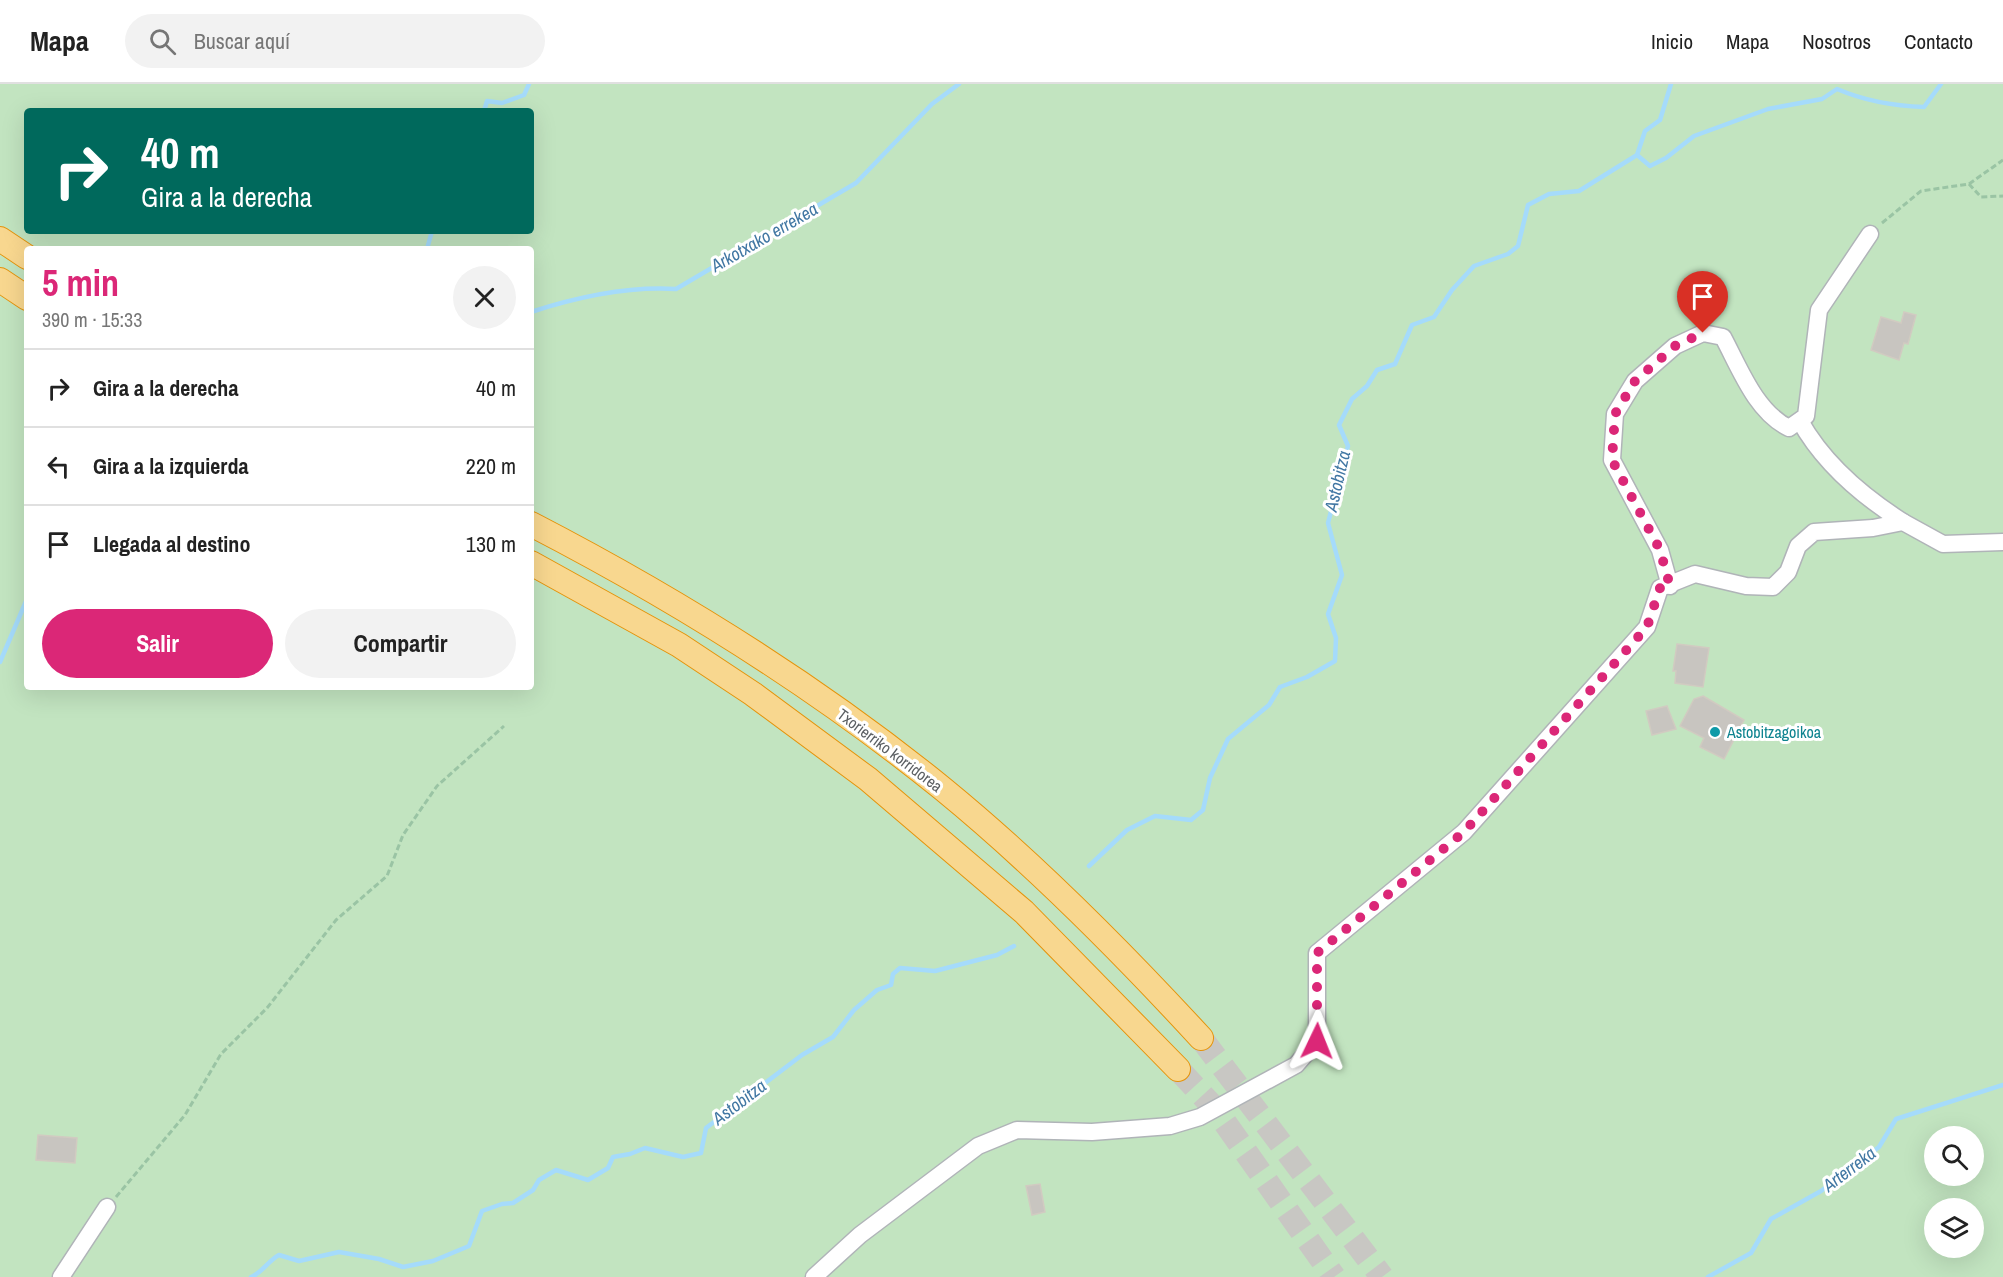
<!DOCTYPE html>
<html lang="es">
<meta charset="utf-8">
<style>
body{margin:0;font-family:"Archivo Narrow",sans-serif;background:#f2f2f2;color:#222;height:100vh;display:flex;flex-direction:column;font-size:22px;white-space:nowrap}
*{box-sizing:border-box;margin:0}
p{font-size:20px;color:#767676}
.icon{flex:none;width:33px;height:33px;fill:none;stroke:currentColor;stroke-width:2;stroke-linecap:round;stroke-linejoin:round}
.map{position:relative;flex:1;overflow:hidden}
.drawer{position:absolute;left:24px;top:162px;width:510px;height:444px;display:flex;flex-direction:column;background:#fff;border-radius:6px;box-shadow:0 6px 24px #0002}
.drawer>*{flex:none}
.guide{position:absolute;left:24px;top:24px;width:510px;height:126px;border-radius:6px;box-shadow:0 6px 24px #0002;background:#00695c;color:#fff;overflow:hidden}
.tools{position:absolute;left:1924px;top:1042px;display:grid;gap:12px}
.tools a{display:grid;place-items:center;width:60px;height:60px;border-radius:50%;background:#fff;box-shadow:0 6px 24px #0002;font-size:30px}
.pin{position:absolute;display:grid;place-items:center;width:51px;height:51px;color:#fff;margin:-62px -26px;border-radius:50% 50% 50% 0;rotate:-45deg;box-shadow:0 0 6px #0007}
.pin .icon{rotate:45deg}
.me{position:absolute;width:66px;margin:-33px;rotate:2deg;stroke-linejoin:round;filter:drop-shadow(0 0 4px #0008)}
.turn{display:flex;align-items:center;gap:21px;height:126px;padding:0 18px;font-size:27px}
.turn .icon{width:78px;height:78px;stroke-width:2.5}
.turn b{display:block;font-size:42px;line-height:51px}
.round{display:grid;place-items:center;flex:none;width:63px;height:63px;border-radius:32px;background:#f2f2f2}
.head{display:flex;align-items:center;justify-content:space-between;height:102px;padding:0 18px}
h1{font-size:36px;font-weight:700;line-height:45px;color:#db2777}
.button{display:flex;gap:12px;margin-top:auto;padding:12px 18px}
.button a{flex:1;height:69px;border-radius:36px;background:#db2777;color:#fff;font-size:24px;font-weight:700;line-height:69px;text-align:center}
.button a+a{background:#f2f2f2;color:#222}
ul{padding:0;list-style:none}
li{display:flex;align-items:center;gap:18px;height:78px;padding:0 18px;border-top:2px solid #e0e0e0}
li div{flex:1}
li b{display:block;font-size:22px}
li em{font-style:normal}
header{display:flex;align-items:center;gap:36px;box-sizing:border-box;height:84px;padding:0 30px;background:#fff;border-bottom:2px solid #e0e0e0}
header strong{font-size:28px}
nav{display:flex;gap:33px;margin-inline-start:auto;font-size:21px}
.search{width:420px;height:54px;background:#f2f2f2;display:flex;align-items:center;gap:15px;box-sizing:border-box;padding:0 21px;border-radius:33px;color:#767676;font-size:22px}
.map>svg:first-child{display:block}
</style>
<header>
<strong>Mapa</strong>
<div class="search"><svg class="icon" aria-label="search" viewBox="0 0 24 24"><circle cx="10" cy="10" r="6"/><path d="M15 15l6 6"/></svg>Buscar aquí</div>
<nav><a>Inicio</a><a>Mapa</a><a>Nosotros</a><a>Contacto</a></nav>
</header>
<div class="map">
<svg width="2003" height="1193" viewBox="0 0 2003 1193">
<rect width="100%" height="100%" fill="#edeae3"/>
<path fill="#c2e4c0" fill-rule="evenodd" d="M0,0H2003V1193H0ZM27,27H531V147H27ZM27,165H531V603H27ZM1935,1053H1974V1092H1935ZM1935,1125H1974V1164H1935Z"/>
<g fill="none" stroke-linecap="round" stroke-linejoin="round">
<g stroke="#a5dbfb" stroke-width="4.5">
<path d="M484,27L487,17L502,19L524,11L529,0"/>
<path d="M1637,71L1650,82L1666,74L1694,52L1768,25L1822,15L1837,5C1865,17 1894,22 1924,23L1941,0"/>
<path d="M427,165L432,147"/>
<path d="M531,228C577,213 627,202 676,205L856,99L932,20L959,0"/>
<path d="M0,578L27,515"/>
<path d="M1089,782L1127,746L1155,732L1191,736L1203,726L1210,694L1228,655L1269,621L1280,603L1307,593L1335,577L1336,554L1328,530L1342,491L1328,439L1348,362L1339,341L1352,315L1367,302L1377,286L1395,280L1412,241L1434,233L1452,206L1474,182L1508,170L1518,162L1528,121L1549,110L1579,107L1637,71L1645,47L1660,36L1671,0"/>
<path d="M251,1193C262,1189 268,1177 279,1171L299,1177L339,1168L379,1175L403,1183L433,1177L469,1162L482,1127L502,1120L513,1119L533,1106L539,1096L556,1086L588,1096L608,1084L613,1073L630,1070L645,1064L683,1073L701,1069L706,1044L802,971L833,953L854,926L877,906L891,901L893,890L900,884L935,887L997,871L1014,862"/>
<path d="M1708,1193L1751,1169L1771,1135L1821,1107L1879,1063L1896,1035L2003,1001"/>
</g>
</g>
<g fill="#c8c5c0" stroke="#d1cbc1" stroke-width="1.5">
<path d="M1904,228L1916,231L1908,260L1904,259L1899,276L1871,266L1881,233L1901,239Z"/>
<path d="M1677,560L1709,564L1703,603L1675,599L1676,587H1673Z"/>
<path d="M1703,612L1744,636L1724,675L1700,663L1704,654L1680,642L1694,615Z"/>
<path d="M1667,622L1676,645L1652,651L1646,627Z"/>
<path d="M38,1051L77,1054L75,1079L36,1076Z"/>
<path d="M1040,1100L1045,1128L1032,1131L1026,1102Z"/>
</g>
<g fill="none" stroke-linecap="round" stroke-linejoin="round">
<g stroke="#c8c7c3" stroke-width="24" stroke-dasharray="24 12" stroke-linecap="butt">
<path d="M1201,954L1382,1193"/>
<path d="M1178,985L1216,1026L1334,1193"/>
</g>
<g stroke="#b0b4b8" stroke-width="19">
<g id="minor">
<path d="M1800,337C1824,380 1862,412 1903,438"/>
<path d="M1670,502L1660,466L1612,376L1615,330L1635,297L1675,262L1703,249L1723,253C1740,285 1756,328 1789,344L1806,332L1819,226L1870,150"/>
<path d="M61,1193L107,1123"/>
<path d="M814,1193L860,1151L978,1062L1017,1046L1092,1048L1170,1042L1200,1033L1296,981L1317,957V869L1464,748L1647,543L1660,504L1695,490L1746,502L1773,503L1788,488L1798,462L1814,448L1873,444L1903,438L1943,460L2003,458"/>
</g>
</g>
<g stroke="#e5930a" stroke-width="26">
<g id="highway">
<path d="M0,155L27,173"/>
<path d="M0,196L27,214"/>
<path d="M531,440C676,515 816,602 943,705C1036,781 1120,866 1201,954"/>
<path d="M531,479L679,561L753,610L868,695L1024,828L1178,985"/>
</g>
</g>
<g stroke="#9ac4a4" stroke-width="3" stroke-dasharray="6 3" stroke-linecap="butt">
<path d="M1969,100L1981,113L2003,112"/>
<path d="M1882,139L1921,107L1969,100L2003,76"/>
<path d="M116,1113L185,1031L221,970L267,924L336,836L387,792L403,751L437,702L504,642"/>
</g>
<use href="#minor" stroke="#fff" stroke-width="16"/>
<use href="#highway" stroke="#f8d78f" stroke-width="24"/>
</g>
<g fill="none" stroke-linecap="round" stroke-linejoin="round">
<path stroke="#db2777" stroke-width="10" stroke-dasharray="0 18" d="M1317,957V869L1464,748L1647,543L1660,504L1670,502L1660,466L1612,376L1615,330L1635,297L1675,262L1703,249"/>
</g>
<circle fill="#0f9aa8" stroke="#fff" stroke-width="2" cx="1715" cy="648" r="6"/>
<g text-anchor="middle" dominant-baseline="central" stroke-width="6" stroke-linejoin="round" paint-order="stroke">
<g font-size="16" fill="#0d838f" stroke="#fff" text-anchor="start">
<text x="1727" y="648">Astobitzagoikoa</text>
</g>
<g font-size="16" fill="#5b5f63" stroke="#fff">
<text transform="translate(890 666) rotate(37)">Txorierriko korridorea</text>
</g>
<g font-size="18" font-style="italic" fill="#4177a3" stroke="#fff">
<text transform="translate(764 153) rotate(-30)">Arkotxako errekea</text>
<text transform="translate(1337 397) rotate(-77)">Astobitza</text>
<text transform="translate(739 1018) rotate(-37)">Astobitza</text>
<text transform="translate(1849 1085) rotate(-37)">Arterreka</text>
</g>
</g>
</svg>
<div class="tools">
<a><svg class="icon" aria-label="search" viewBox="0 0 24 24"><circle cx="10" cy="10" r="6"/><path d="M15 15l6 6"/></svg></a>
<a><svg class="icon" aria-label="layers" viewBox="0 0 24 24"><path d="M12 4l9 5-9 5-9-5zM3 14l9 5 9-5"/></svg></a>
</div>
<div class="pin" style="left:1703px;top:249px;background:#d93025"><svg class="icon" aria-label="arrive" viewBox="0 0 24 24"><path d="M6 21V4h12l-3 4 3 4H6"/></svg></div>
<svg class="me" style="left:1317px;top:957px" viewBox="-20 -20 40 40"><path d="M0-17L14 15 0 8-14 15z" fill="#db2777" stroke="#fff" stroke-width="4"/></svg>
<div class="guide">
<div class="turn"><svg class="icon" aria-label="right" viewBox="0 0 24 24"><path d="M7 20v-9h11M14 6l5 5-5 5"/></svg><div><b>40 m</b>Gira a la derecha</div></div>
</div>
<section class="drawer">
<div class="head"><div><h1>5 min</h1><p>390 m · 15:33</p></div><a class="round"><svg class="icon" aria-label="close" viewBox="0 0 24 24"><path d="M6 6l12 12M18 6L6 18"/></svg></a></div>
<ul>
<li><svg class="icon" aria-label="right" viewBox="0 0 24 24"><path d="M7 20v-9h11M14 6l5 5-5 5"/></svg><div><b>Gira a la derecha</b></div><em>40 m</em></li>
<li><svg class="icon" aria-label="left" viewBox="0 0 24 24"><path d="M17 20v-9H6M10 6l-5 5 5 5"/></svg><div><b>Gira a la izquierda</b></div><em>220 m</em></li>
<li><svg class="icon" aria-label="arrive" viewBox="0 0 24 24"><path d="M6 21V4h12l-3 4 3 4H6"/></svg><div><b>Llegada al destino</b></div><em>130 m</em></li>
</ul>
<div class="button"><a>Salir</a><a>Compartir</a></div>
</section>
</div>
